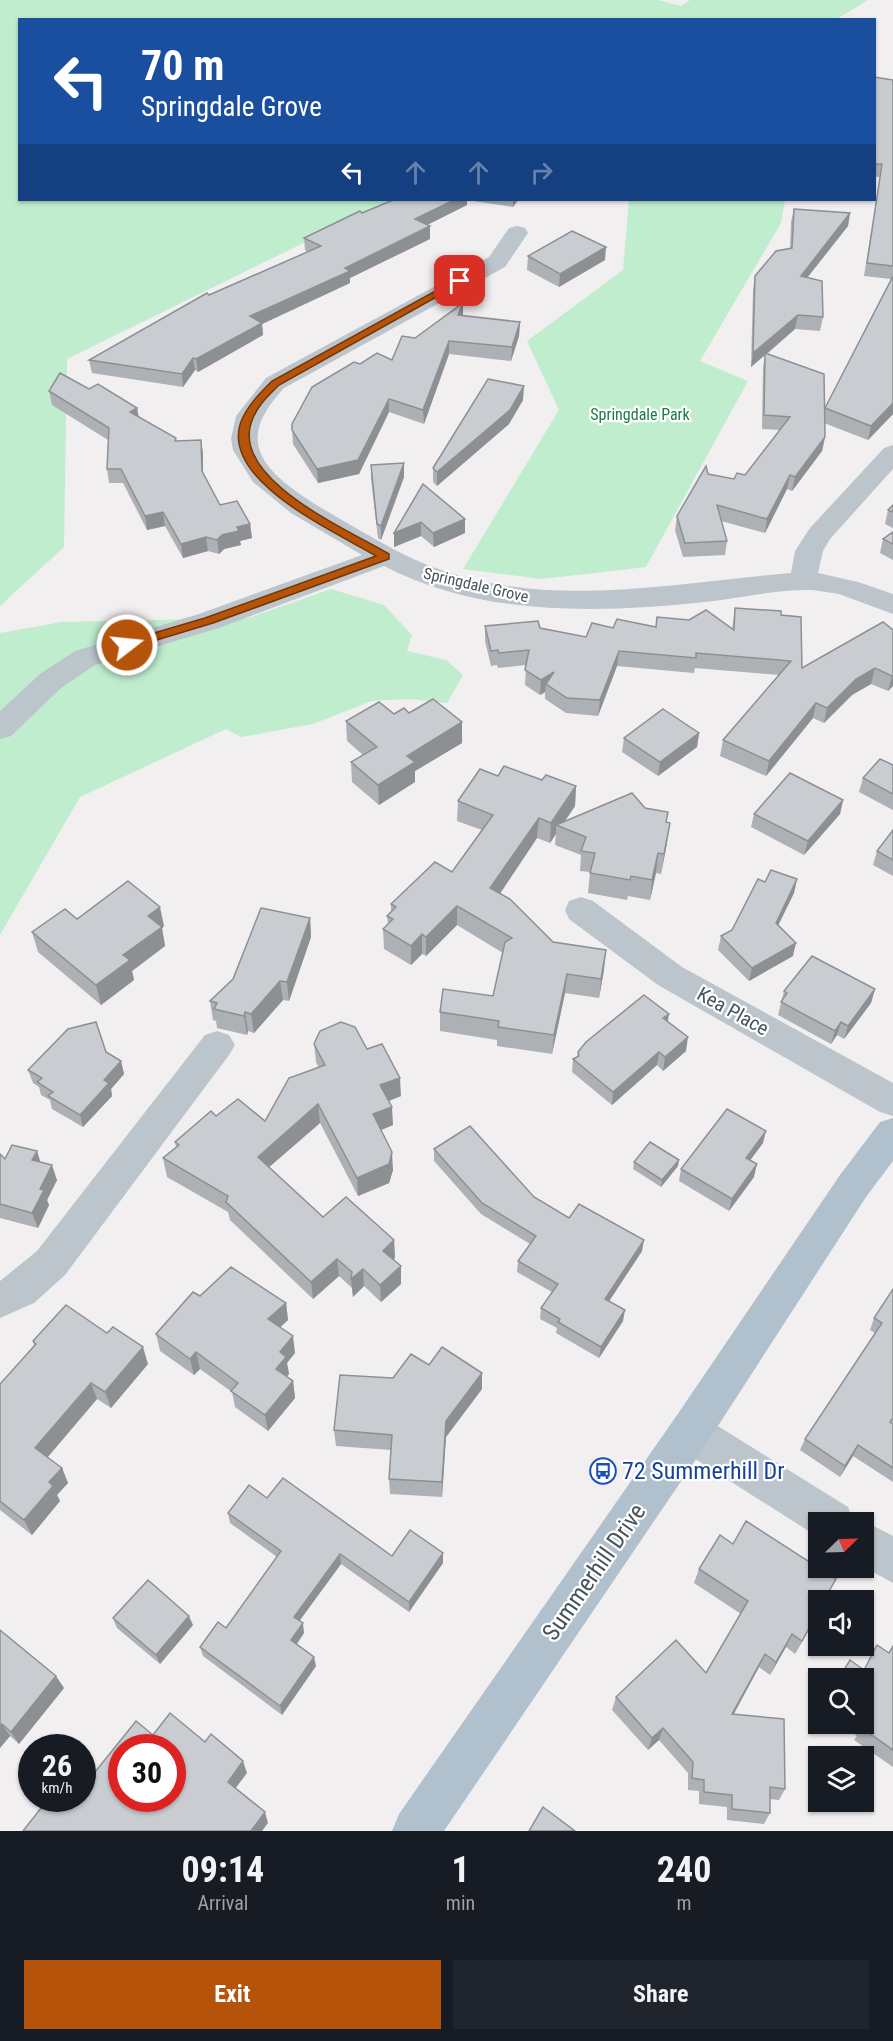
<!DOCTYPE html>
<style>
body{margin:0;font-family:"Roboto Condensed",sans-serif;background:#20242c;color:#f1f3f6;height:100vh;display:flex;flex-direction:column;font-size:22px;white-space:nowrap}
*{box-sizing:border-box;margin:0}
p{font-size:20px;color:#9ea1a6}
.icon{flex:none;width:33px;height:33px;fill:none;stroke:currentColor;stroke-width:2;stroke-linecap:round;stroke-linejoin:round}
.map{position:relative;height:1831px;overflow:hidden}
.sheet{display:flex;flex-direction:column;background:#171b24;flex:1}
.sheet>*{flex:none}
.hud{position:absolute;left:18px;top:18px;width:858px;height:183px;border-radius:0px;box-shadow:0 2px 4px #0004;background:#1a4fa0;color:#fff;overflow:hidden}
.needle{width:39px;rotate:67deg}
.fabs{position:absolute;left:808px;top:1512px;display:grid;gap:12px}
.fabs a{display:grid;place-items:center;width:66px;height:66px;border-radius:0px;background:#171b24;box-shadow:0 2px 4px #0004;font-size:30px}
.speed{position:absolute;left:18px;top:1734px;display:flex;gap:12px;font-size:30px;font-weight:700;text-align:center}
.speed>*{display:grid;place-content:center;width:78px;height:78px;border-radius:50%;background:#171b24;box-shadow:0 2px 4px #0004;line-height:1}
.speed small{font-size:15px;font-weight:400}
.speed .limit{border:9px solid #d22;background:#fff;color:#111}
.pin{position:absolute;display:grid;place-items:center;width:51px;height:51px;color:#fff;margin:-26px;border-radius:12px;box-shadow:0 3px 9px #0006}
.me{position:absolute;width:66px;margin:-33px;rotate:74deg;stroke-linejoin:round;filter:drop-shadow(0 0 4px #0008)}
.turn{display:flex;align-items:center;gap:21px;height:126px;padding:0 24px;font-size:27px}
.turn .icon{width:78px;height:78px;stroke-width:2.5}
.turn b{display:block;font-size:42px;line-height:51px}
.lanes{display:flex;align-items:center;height:57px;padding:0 24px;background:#0003;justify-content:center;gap:30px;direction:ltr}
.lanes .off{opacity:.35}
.eta{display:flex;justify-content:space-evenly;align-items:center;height:102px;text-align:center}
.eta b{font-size:36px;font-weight:700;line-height:42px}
.action{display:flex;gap:12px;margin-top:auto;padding:12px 24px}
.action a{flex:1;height:69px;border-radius:0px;background:#b45309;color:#fff;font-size:24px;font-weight:700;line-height:69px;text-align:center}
.action a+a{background:#20242c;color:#f1f3f6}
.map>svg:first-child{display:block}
</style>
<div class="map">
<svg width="893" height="1831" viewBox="0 0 893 1831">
<rect width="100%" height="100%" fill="#f2eff0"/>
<g fill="#c0edce">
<path d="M0,0H658L681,6L690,0H868L835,20H36L34,17L35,19L20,20V200H391L67,359L64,547L0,606Z"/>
<path d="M629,200H785L781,223L700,361L748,381L646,567L542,579L463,569L559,410L527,341L623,270Z"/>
<path d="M331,589L384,605L412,635L407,651L446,660L463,675L447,703L410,699L372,701L313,724L241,737L226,729L80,797L0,935V631L1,633L61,622L248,618Z"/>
</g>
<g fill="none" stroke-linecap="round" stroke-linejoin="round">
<g fill="#bcc5cb" fill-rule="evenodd">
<path d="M517,226L525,228L528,233L505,267L284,388C249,426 247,453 289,486C309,502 332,514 354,527C387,546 420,565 457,575C566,607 681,582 791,573L795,551L810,528L884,448L893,445V469L830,539L823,551L818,573L858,582L893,594V614L839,594L813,590C777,589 741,598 705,602C599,613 481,617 384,566L219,628L95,665L61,688L11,736L0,739V711L40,674L75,651L199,614L362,555L291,513L253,482L233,450L231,439L236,416L266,378L489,257L509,228Z"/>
<path d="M581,897L593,901L682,967L893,1083V1116L880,1112L658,985L569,919L565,910L569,901Z"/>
<path d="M217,1031L229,1035L235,1045L229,1055L65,1275L34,1303L0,1318V1281L37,1251L205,1035Z"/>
<path d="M690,1412L705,1418L848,1507L854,1522H819L818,1537L675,1446L669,1432L675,1418Z"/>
<path d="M864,1521L893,1536V1583L864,1567V1522H859Z"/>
</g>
<path fill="#b0c1cd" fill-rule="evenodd" d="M893,1118V1161L866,1197L705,1446L444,1831H392L399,1814L675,1418L840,1175L880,1122Z"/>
</g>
<g fill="#adb0b5">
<path d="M874,77L893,80V414L868,440L824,423L825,437L822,451L792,491L787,489L765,533L721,521L727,541L725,555L683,557L675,530L677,516L708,474L734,479L745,475L780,430L762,429L763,367L765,355L751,367L753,290L755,276L790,249L791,222L794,209L850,213L848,226L808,277L823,317L820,331L795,329L767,354L824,411L891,279L864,276L880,177H874Z"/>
<path d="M393,200H518L513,207L467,200V205L427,225L430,226V239L350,278V283L262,324L263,335L198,372L195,370L183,387L92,373L89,360L209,295L308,252L305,250L304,238Z"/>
<path d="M528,256L605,260L559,287L527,270Z"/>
<path d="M463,316L520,322L519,336L511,361L449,354L424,424L389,412L359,474L318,483L293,444L292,430L360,364L392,360L415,338Z"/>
<path d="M89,389L137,408L139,417L176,438V441L201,440L203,454V474L220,505L250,524L252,538L240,541L241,545L224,549L219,554L208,551L183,558L165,526L147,530L123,483H109L107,469L108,440L52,405L49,391Z"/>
<path d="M523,400L509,424L437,486L433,482V468Z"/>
<path d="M404,463V477L381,540L378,538L371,479V465Z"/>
<path d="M423,484L465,533L434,547L421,536L394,547V533Z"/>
<path d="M893,505V528L885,524L888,510Z"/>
<path d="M893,532V560L880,553L883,539Z"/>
<path d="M735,608L781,615L802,668L893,630V686L888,691L871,684L852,695L824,723L813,718L766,776L720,756L723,740L779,675L695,668L694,673L617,666L598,716L566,713L545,699V692L540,695L525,685L526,665L498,668L497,665L491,666L485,641V626L540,628L586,637L613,628L732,629Z"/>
<path d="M409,713L462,722V743L415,771V782L379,805L352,782L351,762L363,755L347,741L346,721Z"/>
<path d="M699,733L697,747L658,776L622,752L624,738Z"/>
<path d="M893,765V810L859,792L863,778Z"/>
<path d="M498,776L542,780L576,786L575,806L564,822L645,808L666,822L667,843L661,874L656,873L650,900L628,896L627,900L588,893L590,872L580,871L581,855L555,845L556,834L550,843L537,838L500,894L553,942L604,970L599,998L565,993L552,1054L497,1046V1040L440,1031V1012L493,996L503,953L457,925L426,956L422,954L411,965L384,949L383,929L388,925L387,916L391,912V904L452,872L482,830L457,821L458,801Z"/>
<path d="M843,800L840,814L804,855L751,827L754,814Z"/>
<path d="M893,830V876L873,865L877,851Z"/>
<path d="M797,879L794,893L778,925L793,956L749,981L718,950L721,936L732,930L765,882Z"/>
<path d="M310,918L311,937L289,1001L283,1000L254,1033L248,1031L247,1035L217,1028L216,1021L213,1020L210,1001Z"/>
<path d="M77,919L164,926L162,928L165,946L132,971L134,980L101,1005L38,952L32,932Z"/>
<path d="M875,989L871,1003L844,1039L837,1035L831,1044L778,1015L784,991Z"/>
<path d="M668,1022L686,1051L663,1071L657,1065L612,1105L572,1072L573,1059L577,1057L578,1052Z"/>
<path d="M314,1044L367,1049L401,1096L389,1101L393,1125L381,1130L393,1170L389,1183L358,1196L320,1123L269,1167L323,1217L394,1240L395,1258L393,1260L401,1284L381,1302L364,1286L353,1297L352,1288L339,1276L313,1299L230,1220L228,1212L167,1177L163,1158L176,1147L175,1142L216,1116L265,1121L319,1068L316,1062Z"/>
<path d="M106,1052L121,1061L124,1074L111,1089L112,1096L83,1127L52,1109L50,1100L41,1095L39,1087L33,1083L28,1070Z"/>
<path d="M763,1143L750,1160L754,1177L729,1211L679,1181L681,1169Z"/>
<path d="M434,1149L534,1197L569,1218L642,1251L609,1301L623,1321L599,1358L556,1333L557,1328L540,1319L541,1308L552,1292L517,1272L518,1261L530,1244L481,1214L434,1161Z"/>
<path d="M37,1151L40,1162L57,1180L47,1200L49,1205L38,1228L0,1218V1154L5,1159Z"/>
<path d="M634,1162L678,1166L661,1187L633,1169Z"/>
<path d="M893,1289V1421L892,1423L893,1424V1482L853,1456L840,1477L800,1450L805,1439L875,1333L870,1330L874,1318Z"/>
<path d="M200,1296L286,1303L288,1320L280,1327L295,1353L287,1363L289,1374L286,1377L293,1381L295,1398L268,1431L235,1407L232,1392L200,1369L194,1375L160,1351L156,1334Z"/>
<path d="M33,1341L148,1364L111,1408L97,1399L47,1457L62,1468L68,1483L57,1495L60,1501L32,1535L0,1510V1384L34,1346Z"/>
<path d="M429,1365L482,1373V1389L446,1437L442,1497L390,1494L389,1479L391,1450L336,1446L334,1430L393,1378Z"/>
<path d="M267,1498L392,1556L443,1563L409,1612L341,1564L299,1621L304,1633L297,1644L316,1666L282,1715L203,1656L200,1647L226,1628L277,1557L230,1523L228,1513Z"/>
<path d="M733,1544L830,1593L825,1600H819V1612L795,1654L786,1647L770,1675L759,1667L734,1714L785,1789L779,1800L770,1799V1813L764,1824L727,1820V1807L699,1804V1791L688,1790V1773L659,1740L648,1750L612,1710L616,1697L706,1673L741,1614L694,1583L699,1569Z"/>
<path d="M113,1618L193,1625L160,1664L117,1628Z"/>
<path d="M0,1630L64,1688L19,1744L10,1736L0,1748Z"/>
<path d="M893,1646V1767L854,1740L857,1736L839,1724H864V1669L889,1653Z"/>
</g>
<g fill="#8d9093">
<path d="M454,200H467V205L415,231V219Z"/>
<path d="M513,200H518L513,207Z"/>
<path d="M850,213L848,226L798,289L801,276Z"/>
<path d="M430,226V239L350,278V283L262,324L263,335L198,372L196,359L250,316L345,268Z"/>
<path d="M606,247L605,260L559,287L560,274Z"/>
<path d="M463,303V317L458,315Z"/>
<path d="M798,315L795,329L751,367L753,353Z"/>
<path d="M520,322L519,336L511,361L512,347Z"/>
<path d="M449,341V354L424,424L423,410Z"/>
<path d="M193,358L195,370L183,387L182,374Z"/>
<path d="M524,386L523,400L509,424L437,486V472Z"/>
<path d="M389,399V412L359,474L318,483L317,469Z"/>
<path d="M893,403V414L868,440L871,426Z"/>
<path d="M137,408L139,422L130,412Z"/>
<path d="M825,437L822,451L792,491L795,477Z"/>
<path d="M201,440L203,454V485L202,471Z"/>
<path d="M404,463V477L381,540V526Z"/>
<path d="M790,475L787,489L765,533L767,519Z"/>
<path d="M163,512L165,526L147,530L145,516Z"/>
<path d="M465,519V533L434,547L433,533Z"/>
<path d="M421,522V536L394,547V533Z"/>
<path d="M250,524L252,538L240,541L241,545L224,549L219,554L217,540L222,535L237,527Z"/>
<path d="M206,537L208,551L183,558L181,544Z"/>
<path d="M619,651L617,666L598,716L600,700Z"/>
<path d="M875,668L871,684L852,695L824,723L827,708L856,679Z"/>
<path d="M554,672L546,684L545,692L540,695L541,680Z"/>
<path d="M893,675V686L888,691L892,676Z"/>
<path d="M816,703L813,718L766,776L769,761Z"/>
<path d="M462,722V743L415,771V782L379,805L378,785L407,756Z"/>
<path d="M699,733L697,747L658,776L660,762Z"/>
<path d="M576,786L575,806L561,827L556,825V834L550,843L551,823Z"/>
<path d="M843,800L840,814L804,855L808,841Z"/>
<path d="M539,818L537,838L490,908V888Z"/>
<path d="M670,823L667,843L661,874L664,854Z"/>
<path d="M658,853L656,873L650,900L652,880Z"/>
<path d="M797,879L794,893L773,936L776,923Z"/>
<path d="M457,906V925L426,956V937Z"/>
<path d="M160,907L164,926L162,928L165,946L132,971L134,980L101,1005L96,985L123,955L148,916Z"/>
<path d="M310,918L311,937L289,1001L287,982Z"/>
<path d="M422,934V954L411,965V946Z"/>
<path d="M796,943L793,956L749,981L752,968Z"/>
<path d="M606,950L604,970L599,998L601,979Z"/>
<path d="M567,974L565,993L552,1054L554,1035Z"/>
<path d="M280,981L283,1000L254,1033L251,1014Z"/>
<path d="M875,989L871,1003L844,1039L848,1026Z"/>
<path d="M245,1012L248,1031L247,1035L244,1016Z"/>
<path d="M669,1014L667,1027L663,1018Z"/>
<path d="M841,1022L837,1035L831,1044L835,1031Z"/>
<path d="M688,1037L686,1051L663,1071L665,1057Z"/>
<path d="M659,1052L657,1065L612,1105L613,1092Z"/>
<path d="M121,1061L124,1074L111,1089L112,1096L83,1127L80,1115L104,1080Z"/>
<path d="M400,1078L401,1096L381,1104L380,1085Z"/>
<path d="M318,1104L320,1123L260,1175L258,1157Z"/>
<path d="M392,1107L393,1125L374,1133L373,1114Z"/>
<path d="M766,1131L763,1143L743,1170L746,1158Z"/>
<path d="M37,1151L42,1167L32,1160Z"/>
<path d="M392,1152L393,1170L389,1183L358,1196L357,1178Z"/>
<path d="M679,1160L678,1166L661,1187L662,1180Z"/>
<path d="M757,1164L754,1177L729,1211L732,1199Z"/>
<path d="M52,1165L57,1180L47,1200L49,1205L38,1228L32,1213L40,1189Z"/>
<path d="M394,1240L395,1258L384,1268L383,1251Z"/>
<path d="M644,1240L642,1251L604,1309L605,1299Z"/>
<path d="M337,1259L339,1276L313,1299L311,1282Z"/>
<path d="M401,1266V1284L381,1302L380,1285Z"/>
<path d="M363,1269L364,1286L353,1297L351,1279Z"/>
<path d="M286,1303L288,1320L271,1336L268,1319Z"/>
<path d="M625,1310L623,1321L599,1358L601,1347Z"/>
<path d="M293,1336L295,1353L287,1363L289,1374L279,1386L276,1369L280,1352Z"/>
<path d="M143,1347L148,1364L111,1408L105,1392Z"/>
<path d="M196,1352L200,1369L194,1375L190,1359Z"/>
<path d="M482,1373V1389L446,1437L442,1497V1482L446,1421Z"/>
<path d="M293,1381L295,1398L268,1431L265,1415Z"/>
<path d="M91,1383L97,1399L42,1464L35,1448Z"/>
<path d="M858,1445L853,1456L840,1477L845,1466Z"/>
<path d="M62,1468L68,1483L57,1495L60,1501L32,1535L24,1520L49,1482Z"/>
<path d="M443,1553V1563L409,1612V1602Z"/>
<path d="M340,1554L341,1564L295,1627L294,1617Z"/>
<path d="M819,1610V1612L795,1654L802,1641Z"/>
<path d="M189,1616L193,1625L160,1664L156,1655Z"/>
<path d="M303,1623L304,1633L293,1649L291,1640Z"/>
<path d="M792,1634L786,1647L770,1675L776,1662Z"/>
<path d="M765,1654L759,1667L727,1726L732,1714Z"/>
<path d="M314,1657L316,1666L282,1715L280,1706Z"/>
<path d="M56,1676L64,1688L19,1744L11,1732Z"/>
<path d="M2,1724L10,1736L0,1748V1726Z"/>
<path d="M663,1728L659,1740L648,1750L652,1738Z"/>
<path d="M243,1761L247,1773L232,1793L228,1782Z"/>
<path d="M265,1812L268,1823L262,1831H251Z"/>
</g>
<g fill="#c9cdd2" stroke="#8d9093" stroke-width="1.5" fill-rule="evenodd">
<path d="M874,77L893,80V266L867,263L882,164H874Z"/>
<path d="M393,200H454L415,219L430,226L345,268L350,271L250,316L262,323L196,359L193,358L182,374L89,360L207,293L209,295L321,246L304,238L360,211L362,213Z"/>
<path d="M794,209L850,213L801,276L822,281L823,317L798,315L753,353L755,276L776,251L792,248Z"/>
<path d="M572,231L606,247L560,274L528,256Z"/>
<path d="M893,276V403L871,426L825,408Z"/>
<path d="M463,303L458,315L520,322L512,347L449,341L423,410L389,399L358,460L317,469L292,430V424L312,387L354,362L360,364L377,353L392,360L402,336L415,338Z"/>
<path d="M765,353L824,374L825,437L795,477L790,475L767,519L717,505L727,541L685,543L677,516L706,466L708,474L734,479L737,473L745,475L790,417L764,415Z"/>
<path d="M60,373L89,389L98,384L137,408L130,412L176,438L175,441L201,440L202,471L220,505L237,501L250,524L237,527L239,531L222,535L217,540L206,537L181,544L163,512L145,516L121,469H107L109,428L49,391Z"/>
<path d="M488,379L524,386L510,410L437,472L433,468Z"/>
<path d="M404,463L381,526L377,524L371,465Z"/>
<path d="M423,484L465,519L433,533L421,522L394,533Z"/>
<path d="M893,505V512L888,510Z"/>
<path d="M893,532V544L883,539Z"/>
<path d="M735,608L781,611V615L801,617L802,668L883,622L893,630V675L892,676L875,668L856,679L827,708L816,703L769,761L723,740L791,661L696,653V658L619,651L600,700L567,698L546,684L554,672L541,680L525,670L529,650L499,653L498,650L491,651L485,626L538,621L540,628L586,637L592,623L613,628L617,619L656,627L657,617L689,620L706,610L734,630Z"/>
<path d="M433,699L462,722L407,756L415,762L378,785L351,762L377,747L346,721L379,702L394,714L404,708L409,713Z"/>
<path d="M663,709L699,733L660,762L624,738Z"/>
<path d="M880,759L893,765V794L863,778Z"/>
<path d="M504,766L542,780L546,775L576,786L551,823L539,818L490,888L510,899L553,942L606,950L601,979L567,974L554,1035L498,1027L499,1021L440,1012L443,989L493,996L505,942L512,938L457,906L426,937L422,934L411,946L383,929L393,919L387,916L396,907L391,904L435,862L452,872L493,815L458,801L480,769L498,776Z"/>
<path d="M790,773L843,800L808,841L754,814Z"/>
<path d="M632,793L645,808L668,812L666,822L670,823L664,854L658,853L652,880L631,876L630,880L590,873L595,853L581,851L586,837L556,825Z"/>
<path d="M893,830V860L877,851Z"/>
<path d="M771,870L797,879L776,923L796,943L752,968L721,936L732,930L758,879L765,882Z"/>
<path d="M128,881L160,907L148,916L162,927L123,955L130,960L96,985L32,932L65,909L77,919Z"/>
<path d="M261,908L310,918L287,982L280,981L251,1014L245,1012L244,1016L214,1009L217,1003L210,1001L233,979Z"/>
<path d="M812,956L875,989L848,1026L841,1022L835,1031L781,1002L787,993L784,991Z"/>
<path d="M644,995L669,1014L663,1018L688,1037L665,1057L659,1052L613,1092L573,1059L579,1056L578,1052L586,1042Z"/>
<path d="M96,1022L106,1052L121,1061L104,1080L109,1083L80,1115L48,1096L53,1092L37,1082L42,1078L28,1070L68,1029Z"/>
<path d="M341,1022L355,1027L367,1049L382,1044L400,1078L380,1085L392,1107L373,1114L392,1152L389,1164L357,1178L318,1104L258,1157L323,1217L346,1197L394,1240L383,1251L401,1266L380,1285L363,1269L351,1279L352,1272L337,1259L311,1282L226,1202L228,1196L163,1158L179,1145L175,1142L211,1111L216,1116L238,1099L265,1121L289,1078L325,1065L314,1044L320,1031Z"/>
<path d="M727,1109L766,1131L746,1158L757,1164L732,1199L681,1169Z"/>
<path d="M470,1126L534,1197L569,1218L579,1204L644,1240L605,1299L625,1310L601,1347L558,1322L560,1319L541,1308L558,1284L518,1261L536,1236L482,1203L434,1149Z"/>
<path d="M650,1142L679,1160L662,1180L634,1162Z"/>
<path d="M12,1145L37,1151L32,1160L52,1165L40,1189L44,1190L32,1213L0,1204V1154L5,1159Z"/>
<path d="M231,1267L286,1303L268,1319L293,1336L280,1352L286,1357L276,1369L293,1381L265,1415L231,1391L238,1383L196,1352L190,1359L156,1334L193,1292L200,1296Z"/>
<path d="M893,1289V1418L890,1422L893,1424V1468L858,1445L845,1466L805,1439L882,1323L874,1318Z"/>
<path d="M66,1305L107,1333L113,1327L143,1347L105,1392L91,1383L35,1448L62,1468L49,1482L53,1486L24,1520L0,1501V1384L36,1344L33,1341Z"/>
<path d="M442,1347L482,1373L446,1421L442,1482L389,1479L392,1435L334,1430L340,1375L393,1378L411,1354L429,1365Z"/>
<path d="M283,1478L392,1556L410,1530L443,1553L409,1602L340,1554L294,1617L303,1623L291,1640L314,1657L280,1706L200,1647L218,1622L226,1628L281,1551L228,1513L249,1485L267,1498Z"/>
<path d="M746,1521L836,1579L824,1600H819V1610L802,1641L792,1634L776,1662L765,1654L732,1714L784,1719L785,1789L770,1787V1813L732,1809V1795L704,1792V1780L692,1778L693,1762L663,1728L652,1738L616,1697L676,1640L706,1673L748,1601L699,1569L720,1535L733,1544Z"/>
<path d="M148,1580L189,1616L156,1655L113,1618Z"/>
<path d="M0,1630L56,1676L11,1732L2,1724L0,1726Z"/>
<path d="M877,1645L889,1653L893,1646V1750L862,1728L871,1729L864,1724V1678H839L850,1660L864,1670Z"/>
<path d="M170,1713L205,1742L211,1734L243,1761L228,1782L265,1812L251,1831H23L49,1798H82V1761L95,1772L136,1721L153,1735ZM122,1748H172V1798H122Z"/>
<path d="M543,1807L575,1831H529Z"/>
</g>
<path fill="#b45309" stroke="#753606" stroke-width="1.5" d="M457,279L465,281L279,385C269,395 258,405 253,418C226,478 349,530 389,554V559L213,623L127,649L123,648V642L205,618L376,556C336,532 213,478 243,417C250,403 261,392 272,381Z"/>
<defs>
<g id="bus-ring" transform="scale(1.35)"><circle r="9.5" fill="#fff" stroke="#1a4fb4" stroke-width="1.5"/><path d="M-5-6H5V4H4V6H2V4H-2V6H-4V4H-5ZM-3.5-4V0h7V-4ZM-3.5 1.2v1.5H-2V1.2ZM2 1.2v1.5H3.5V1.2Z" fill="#1a4fb4"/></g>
</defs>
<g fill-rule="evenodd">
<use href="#bus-ring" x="603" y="1471"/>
</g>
<g text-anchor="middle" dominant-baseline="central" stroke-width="4.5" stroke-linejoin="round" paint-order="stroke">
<g font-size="16" fill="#1c7a43" stroke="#fff">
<text x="640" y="414">Springdale Park</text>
</g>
<g font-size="16" fill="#48545c" stroke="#fff">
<text transform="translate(476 585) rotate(13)">Springdale Grove</text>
</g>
<g font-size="20" fill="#48545c" stroke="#fff">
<text transform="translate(733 1011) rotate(29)">Kea Place</text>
</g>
<g font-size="24" fill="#164399" stroke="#fff" text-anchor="start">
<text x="622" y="1471">72 Summerhill Dr</text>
</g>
<g font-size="24" fill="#48545c" stroke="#fff">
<text transform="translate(594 1572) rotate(-55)">Summerhill Drive</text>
</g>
</g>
</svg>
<div class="fabs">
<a><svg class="needle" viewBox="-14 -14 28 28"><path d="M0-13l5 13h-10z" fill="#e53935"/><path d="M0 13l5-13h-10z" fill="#9ea1a6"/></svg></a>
<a><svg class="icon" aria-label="sound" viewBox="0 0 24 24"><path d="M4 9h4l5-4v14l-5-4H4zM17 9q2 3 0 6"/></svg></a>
<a><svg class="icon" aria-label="search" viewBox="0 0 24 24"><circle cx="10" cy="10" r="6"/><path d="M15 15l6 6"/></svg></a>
<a><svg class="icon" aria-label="layers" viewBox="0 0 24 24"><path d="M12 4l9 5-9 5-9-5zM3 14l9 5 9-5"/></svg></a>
</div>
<div class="speed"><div>26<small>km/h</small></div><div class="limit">30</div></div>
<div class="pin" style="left:460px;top:281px;background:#d93025"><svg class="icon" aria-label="arrive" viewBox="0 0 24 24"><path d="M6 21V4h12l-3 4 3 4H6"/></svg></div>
<svg class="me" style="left:127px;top:645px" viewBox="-20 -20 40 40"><circle r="17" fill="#b45309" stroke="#fff" stroke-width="3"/><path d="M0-11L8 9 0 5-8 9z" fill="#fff"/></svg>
<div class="hud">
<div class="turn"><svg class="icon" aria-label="left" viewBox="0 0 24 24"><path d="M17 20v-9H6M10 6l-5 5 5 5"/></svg><div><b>70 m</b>Springdale Grove</div></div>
<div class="lanes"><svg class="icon" aria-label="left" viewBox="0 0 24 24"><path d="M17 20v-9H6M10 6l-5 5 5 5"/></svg><svg class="icon off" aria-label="ahead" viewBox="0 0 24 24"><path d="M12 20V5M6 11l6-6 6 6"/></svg><svg class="icon off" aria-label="ahead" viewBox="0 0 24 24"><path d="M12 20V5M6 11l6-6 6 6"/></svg><svg class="icon off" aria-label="right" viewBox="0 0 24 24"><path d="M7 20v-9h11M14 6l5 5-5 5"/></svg></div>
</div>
</div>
<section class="sheet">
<div class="eta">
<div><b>09:14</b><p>Arrival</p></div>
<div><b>1</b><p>min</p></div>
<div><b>240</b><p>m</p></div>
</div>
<div class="action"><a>Exit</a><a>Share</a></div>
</section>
